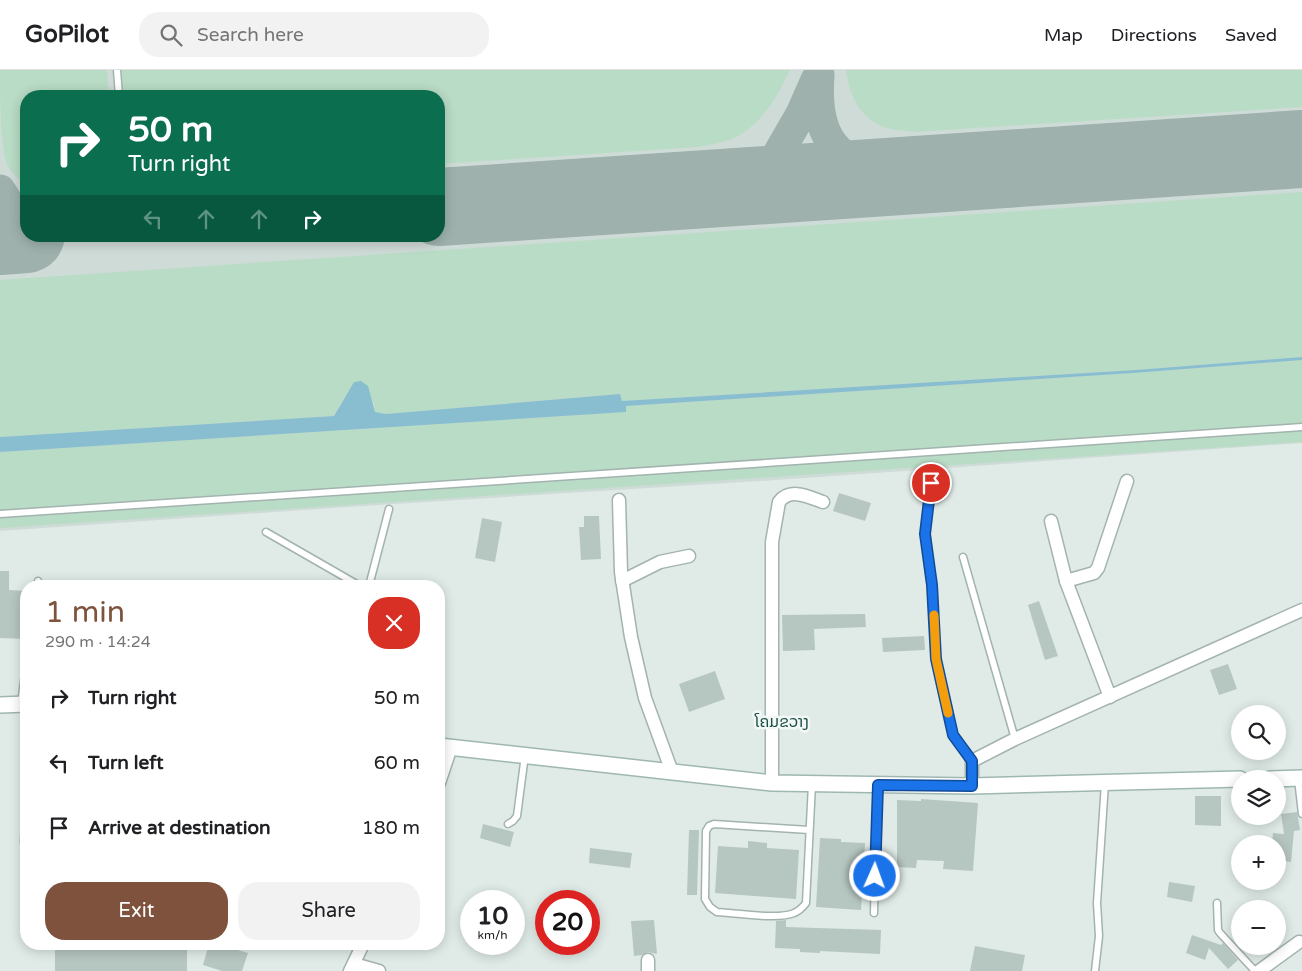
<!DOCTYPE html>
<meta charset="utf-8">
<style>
body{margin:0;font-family:"Varela Round","Noto Sans Lao",sans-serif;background:#f2f2f2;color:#202124;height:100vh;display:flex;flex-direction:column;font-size:19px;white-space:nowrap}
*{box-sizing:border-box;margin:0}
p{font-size:16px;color:#757577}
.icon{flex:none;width:28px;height:28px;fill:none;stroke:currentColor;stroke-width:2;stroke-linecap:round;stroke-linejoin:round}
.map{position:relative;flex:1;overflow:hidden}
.drawer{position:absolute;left:20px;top:510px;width:425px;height:370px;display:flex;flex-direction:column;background:#fff;border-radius:20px;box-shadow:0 2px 12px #0003}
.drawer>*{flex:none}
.top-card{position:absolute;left:20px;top:20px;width:425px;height:152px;border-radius:20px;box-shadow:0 2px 12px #0003;background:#0b6e4f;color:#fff;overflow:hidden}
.fabs{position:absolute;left:1231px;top:635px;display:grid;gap:10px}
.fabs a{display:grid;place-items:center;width:55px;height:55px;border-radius:50%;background:#fff;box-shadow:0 2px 12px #0003;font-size:25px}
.speed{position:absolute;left:460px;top:820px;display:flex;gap:10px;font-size:25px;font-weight:700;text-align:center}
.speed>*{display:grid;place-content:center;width:65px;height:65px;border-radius:50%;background:#fff;box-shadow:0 2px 12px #0003;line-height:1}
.speed small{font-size:12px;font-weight:400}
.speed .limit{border:8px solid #d22;background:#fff;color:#111}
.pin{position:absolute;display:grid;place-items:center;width:42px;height:42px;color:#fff;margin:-21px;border:2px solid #fff;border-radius:50%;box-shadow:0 1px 5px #0007}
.me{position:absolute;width:55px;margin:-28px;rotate:2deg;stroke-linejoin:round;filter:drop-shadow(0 0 4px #0008)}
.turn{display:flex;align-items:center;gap:18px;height:105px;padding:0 25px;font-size:22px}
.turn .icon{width:65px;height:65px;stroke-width:2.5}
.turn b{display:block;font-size:35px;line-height:42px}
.lanes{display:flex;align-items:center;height:48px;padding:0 25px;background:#0003;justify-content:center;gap:25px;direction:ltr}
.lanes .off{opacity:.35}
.round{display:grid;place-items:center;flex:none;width:52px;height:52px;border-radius:20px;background:#f2f2f2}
.headline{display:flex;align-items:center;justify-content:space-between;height:85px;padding:0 25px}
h1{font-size:30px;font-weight:600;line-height:38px;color:#7e523c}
.cta{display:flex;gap:10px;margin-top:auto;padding:10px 25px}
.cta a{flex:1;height:58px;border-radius:20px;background:#7e523c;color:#fff;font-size:20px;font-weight:600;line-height:58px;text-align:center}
.cta a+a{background:#f2f2f2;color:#202124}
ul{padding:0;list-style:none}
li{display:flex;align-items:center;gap:15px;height:65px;padding:0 25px}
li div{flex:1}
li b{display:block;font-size:19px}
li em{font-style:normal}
header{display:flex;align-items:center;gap:30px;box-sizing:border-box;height:70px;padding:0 25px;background:#fff;border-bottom:1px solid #e0e0e0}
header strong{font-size:24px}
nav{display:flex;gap:28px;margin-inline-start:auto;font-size:18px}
.search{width:350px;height:45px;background:#f2f2f2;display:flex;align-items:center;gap:12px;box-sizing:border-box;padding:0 18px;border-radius:20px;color:#757577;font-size:19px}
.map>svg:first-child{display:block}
</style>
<header>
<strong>GoPilot</strong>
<div class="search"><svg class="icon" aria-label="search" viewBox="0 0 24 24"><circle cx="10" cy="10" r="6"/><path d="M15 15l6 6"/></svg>Search here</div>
<nav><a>Map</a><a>Directions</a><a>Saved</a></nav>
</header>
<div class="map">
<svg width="1302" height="901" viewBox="0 0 1302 901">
<rect width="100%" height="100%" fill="#e0ebe7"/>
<path fill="#cfdbd7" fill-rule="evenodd" d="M0,0H1302V373L776,410L347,437L0,461ZM26,26H439V166H26Z"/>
<g fill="#b9dcc6">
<path d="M0,0H107L109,26H26V114C18,109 12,103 7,95C0,73 0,24 0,0Z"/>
<path d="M120,0H790C776,29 760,58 729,70C719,73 708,75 698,77L439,94V26H122Z"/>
<path d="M846,0H1302V37L914,62C903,60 889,60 879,55C857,44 849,22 846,0Z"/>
<path d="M1302,122V287L1136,300L622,331L620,324L386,344L375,343L374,333L354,313L343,329L334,346L0,367V210Z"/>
<path d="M1302,290V372L0,458V382L625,342V336L1133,303Z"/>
</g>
<path fill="#89bdd0" d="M1302,287V290L1133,303L626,336V342L0,382V367L334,346L354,312L361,311L368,316L375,342L386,344L620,324L622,331L1136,300Z"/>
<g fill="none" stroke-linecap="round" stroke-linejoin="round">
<g stroke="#9eb1ac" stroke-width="31">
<path d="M819,5C815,61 829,84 880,107"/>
<path d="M760,115L801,44L816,10"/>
<path d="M0,120L11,137L26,152"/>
</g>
<g stroke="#9eb1ac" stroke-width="78">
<path d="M439,137L1302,79"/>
<path d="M0,166L26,164"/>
</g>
</g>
<g fill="#b6c6c1">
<path d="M839,423L871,433L865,451L833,441Z"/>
<path d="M584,446H599L601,489L581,490L579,457H584Z"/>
<path d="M482,448L502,452L495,492L475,488Z"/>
<path d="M0,501H9V520L26,521V569L0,568Z"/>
<path d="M1039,531L1058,586L1045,590L1028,535Z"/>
<path d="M865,544L866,557L814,559L815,580L783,581L782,545Z"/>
<path d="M924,566L925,580L883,582L882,568Z"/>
<path d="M1228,594L1237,619L1219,625L1210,600Z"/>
<path d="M715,601L725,629L689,642L679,614Z"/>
<path d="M1195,726H1221V756L1195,755Z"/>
<path d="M921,729L978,733L973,801L943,799L944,791L917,790L916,798L897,797V730L921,731Z"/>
<path d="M1297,742L1300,760L1294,761L1291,792L1278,790V774H1272L1273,763L1284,764L1281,744Z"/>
<path d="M483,754L514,762L510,777L480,768Z"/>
<path d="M689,760H699L697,825H687Z"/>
<path d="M820,768L841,769V772L865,773L861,840L816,837Z"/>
<path d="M748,771L767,773V778L799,780L796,829L715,823L718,776L748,778Z"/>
<path d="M590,778L632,783L630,798L589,793Z"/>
<path d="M1169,812L1195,816L1192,832L1167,827Z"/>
<path d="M654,850L657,884L648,882L642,885L634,886L631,851Z"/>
<path d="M786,850V857L881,860L880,884L820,881V883L800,882V879L775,878L776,851Z"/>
<path d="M1192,865L1221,875L1223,873L1238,890L1228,899L1209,878L1205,890L1186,883Z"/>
<rect x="55" y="874" width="132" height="27"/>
<path d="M209,874H217L248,883L242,901H222L203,895Z"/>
<path d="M975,876L1025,885L1022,901H970Z"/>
</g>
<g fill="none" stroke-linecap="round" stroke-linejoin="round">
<g stroke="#a3b3af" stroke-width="9">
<g id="lane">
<path d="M117,0L119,26"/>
<path d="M933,403L929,423L925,464L932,515L936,589L953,665L972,691"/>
<path d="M0,444C434,414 868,388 1302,357"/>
<path d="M266,462L360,516"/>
<path d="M963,487L1015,669"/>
<path d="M38,516V511"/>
<path d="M369,516L389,439"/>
<path d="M21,634L26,596"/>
<path d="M1298,709L1302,744"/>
<path d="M508,754L513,751L517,746L525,685"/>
<path d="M809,760L714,754L709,756L706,761L705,829L710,837L717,842C736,843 778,850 794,843C799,841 803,837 806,833L812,714"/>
<path d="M24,772L26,736"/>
<path d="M1217,833L1218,860L1220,863L1255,901"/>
<path d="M874,843L877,715"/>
<path d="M1095,901L1099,866L1097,833L1105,713"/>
</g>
</g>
<g stroke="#a3b3af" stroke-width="15">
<g id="street">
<path d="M619,430L621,502L631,567L645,628L672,702"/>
<path d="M1051,451L1066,511L1110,627"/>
<path d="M622,511L660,492L689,486"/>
<path d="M1066,511L1094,503L1098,498L1127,411"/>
<path d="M439,713L451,677"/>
<path d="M772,713V472L779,432C790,417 809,427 823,432"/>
<path d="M972,716V691L1015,669L1302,540"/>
<path d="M648,890V901"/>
<path d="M354,894L379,901"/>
<path d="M350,901L363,874"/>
<path d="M1259,901L1299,872"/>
</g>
</g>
<g stroke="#9fb7b1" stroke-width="18">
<g id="secondary">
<path d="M0,635L26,634"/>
<path d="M439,676L772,713L972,716L1240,709"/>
<path d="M1270,709L1302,708"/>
</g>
</g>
<use href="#lane" stroke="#fff" stroke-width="6"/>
<use href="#street" stroke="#fff" stroke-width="12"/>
<use href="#secondary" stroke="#fff" stroke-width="15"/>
</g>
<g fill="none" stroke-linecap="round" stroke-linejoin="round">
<g stroke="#114b97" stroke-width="12">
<path id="route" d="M875,806L878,715L972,716V691L953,665L936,589L932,515L925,464L931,413"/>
</g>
<use href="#route" stroke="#1a73e8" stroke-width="9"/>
<path stroke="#f59e0b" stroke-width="9" d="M934,545L936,589L948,643"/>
</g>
<g text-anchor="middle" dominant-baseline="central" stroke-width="5" stroke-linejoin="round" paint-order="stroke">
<g font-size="16" fill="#1d4d46" stroke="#f1f8f5">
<text x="782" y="652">ໂຄມຂວາງ</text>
</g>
</g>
</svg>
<div class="fabs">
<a><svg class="icon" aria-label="search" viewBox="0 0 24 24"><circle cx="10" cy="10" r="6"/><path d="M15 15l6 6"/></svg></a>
<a><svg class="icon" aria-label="layers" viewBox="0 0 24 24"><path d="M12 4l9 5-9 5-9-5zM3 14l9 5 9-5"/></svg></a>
<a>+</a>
<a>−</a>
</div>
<div class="speed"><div>10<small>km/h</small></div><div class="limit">20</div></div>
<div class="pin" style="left:931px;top:413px;background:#d93025"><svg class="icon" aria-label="arrive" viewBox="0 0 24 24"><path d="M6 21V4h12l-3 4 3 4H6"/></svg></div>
<svg class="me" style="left:875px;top:806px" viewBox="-20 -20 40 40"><circle r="17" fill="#1a73e8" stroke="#fff" stroke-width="3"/><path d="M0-11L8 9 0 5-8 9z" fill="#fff"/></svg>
<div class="top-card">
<div class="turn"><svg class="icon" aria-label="right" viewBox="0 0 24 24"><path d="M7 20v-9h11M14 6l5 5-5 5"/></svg><div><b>50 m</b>Turn right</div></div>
<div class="lanes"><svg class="icon off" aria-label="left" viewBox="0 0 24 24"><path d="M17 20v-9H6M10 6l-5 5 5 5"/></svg><svg class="icon off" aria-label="ahead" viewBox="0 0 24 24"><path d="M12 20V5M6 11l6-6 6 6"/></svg><svg class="icon off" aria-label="ahead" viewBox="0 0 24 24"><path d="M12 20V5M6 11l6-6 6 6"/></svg><svg class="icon" aria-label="right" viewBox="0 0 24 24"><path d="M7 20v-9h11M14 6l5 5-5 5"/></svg></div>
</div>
<section class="drawer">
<div class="headline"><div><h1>1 min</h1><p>290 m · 14:24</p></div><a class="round" style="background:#d93025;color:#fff"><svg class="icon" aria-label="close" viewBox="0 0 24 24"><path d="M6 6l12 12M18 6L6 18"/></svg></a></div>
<ul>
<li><svg class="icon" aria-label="right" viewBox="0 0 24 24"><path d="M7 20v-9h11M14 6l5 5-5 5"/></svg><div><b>Turn right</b></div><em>50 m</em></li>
<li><svg class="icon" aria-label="left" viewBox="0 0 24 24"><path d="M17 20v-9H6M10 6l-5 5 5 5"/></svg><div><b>Turn left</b></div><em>60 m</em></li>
<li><svg class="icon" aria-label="arrive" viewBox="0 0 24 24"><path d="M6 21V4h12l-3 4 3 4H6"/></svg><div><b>Arrive at destination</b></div><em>180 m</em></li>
</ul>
<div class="cta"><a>Exit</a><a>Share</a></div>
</section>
</div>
